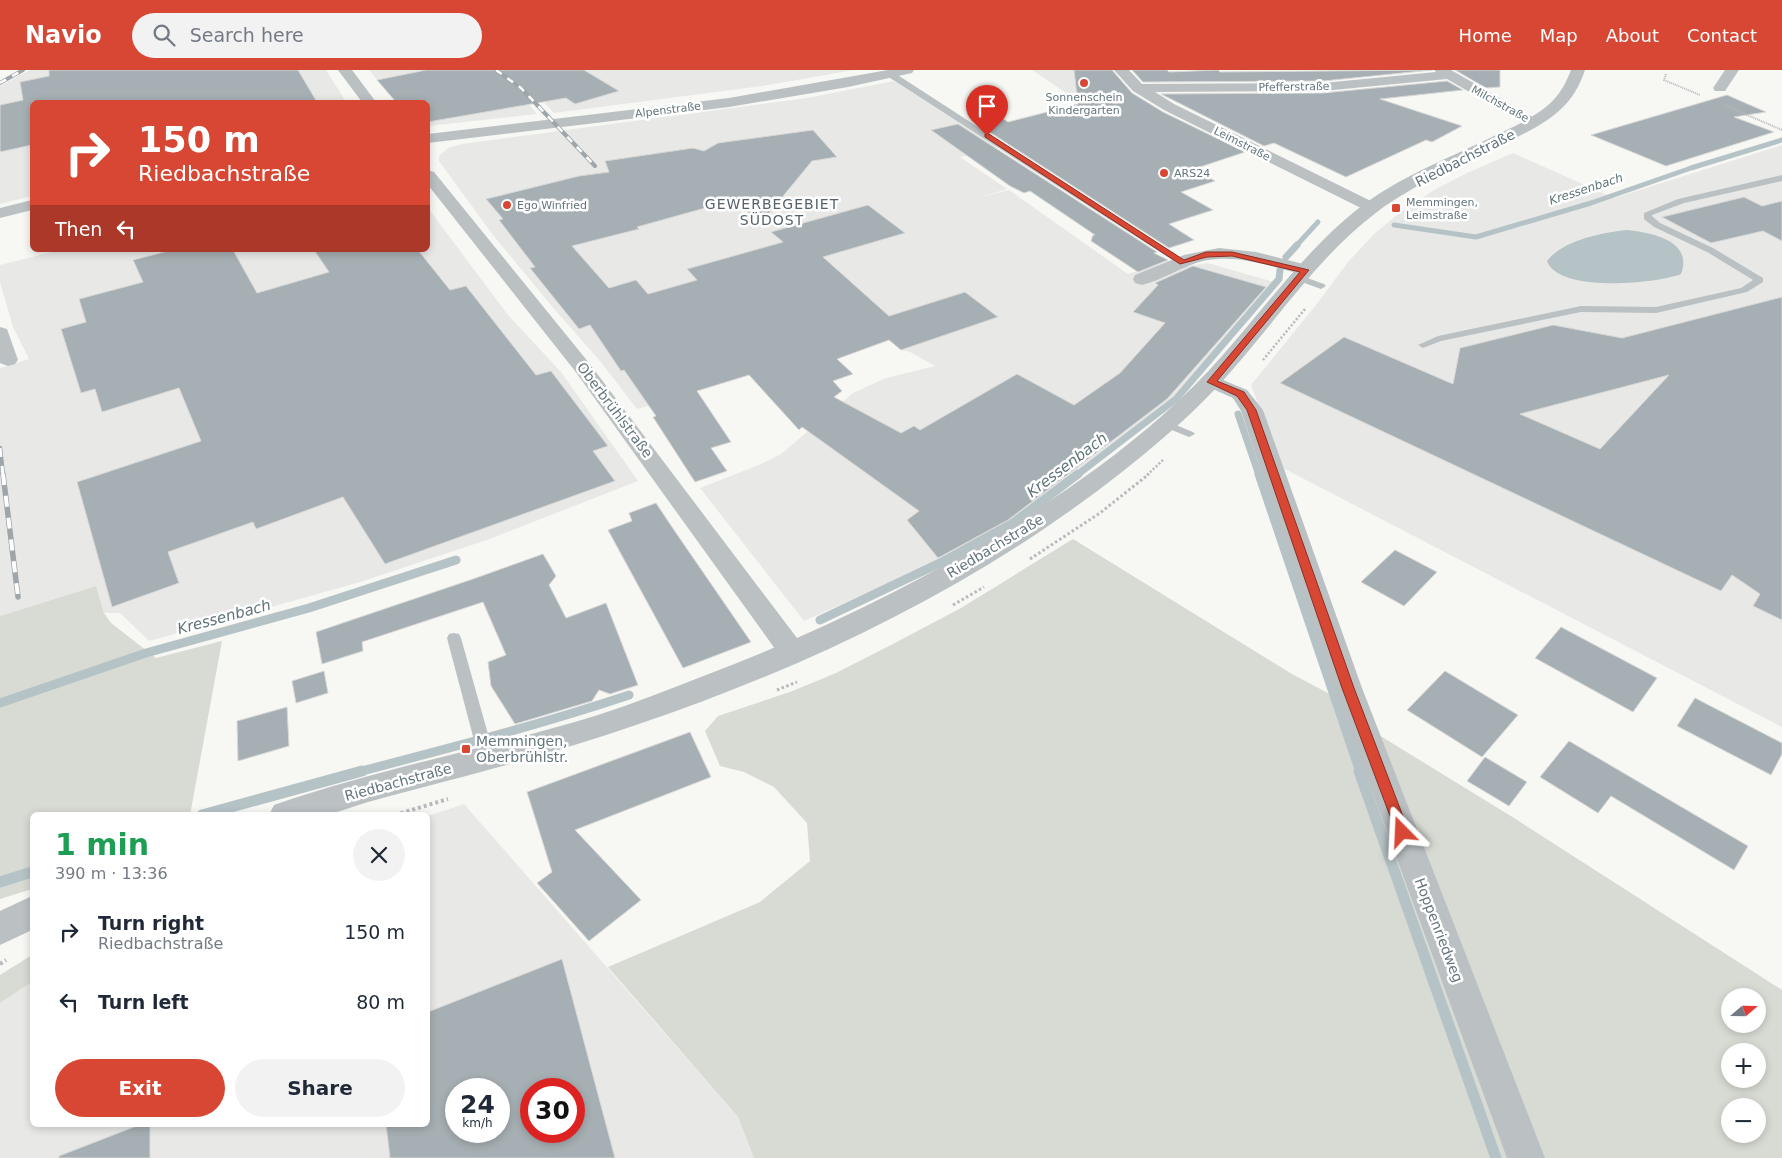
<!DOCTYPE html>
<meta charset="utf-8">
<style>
body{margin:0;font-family:"DejaVu Sans",sans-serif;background:#f2f2f3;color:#1f2937;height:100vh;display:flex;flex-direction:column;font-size:19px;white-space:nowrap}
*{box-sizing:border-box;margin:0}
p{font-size:16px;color:#747a83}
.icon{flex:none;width:28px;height:28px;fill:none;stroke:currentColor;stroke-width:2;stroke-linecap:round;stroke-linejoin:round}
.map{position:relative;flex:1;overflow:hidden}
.details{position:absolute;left:30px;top:742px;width:400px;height:315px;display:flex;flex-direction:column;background:#fff;border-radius:8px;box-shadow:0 2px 8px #0003}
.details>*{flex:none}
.guide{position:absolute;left:30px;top:30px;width:400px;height:152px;border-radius:8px;box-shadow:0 2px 8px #0003;background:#d74734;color:#fff;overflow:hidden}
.needle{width:32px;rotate:70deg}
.controls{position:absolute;left:1721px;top:918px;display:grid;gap:10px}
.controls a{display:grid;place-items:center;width:45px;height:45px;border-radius:50%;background:#fff;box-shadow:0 2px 8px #0003;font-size:25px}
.speed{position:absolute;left:445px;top:1008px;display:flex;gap:10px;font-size:25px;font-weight:700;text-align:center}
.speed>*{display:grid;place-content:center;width:65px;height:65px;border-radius:50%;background:#fff;box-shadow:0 2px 8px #0003;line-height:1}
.speed small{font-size:12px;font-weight:400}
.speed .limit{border:8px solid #d22;background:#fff;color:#111}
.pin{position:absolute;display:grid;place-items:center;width:42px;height:42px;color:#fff;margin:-51px -21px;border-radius:50% 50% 50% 0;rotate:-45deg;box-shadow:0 0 5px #0007}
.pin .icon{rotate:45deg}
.me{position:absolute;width:55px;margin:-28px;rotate:339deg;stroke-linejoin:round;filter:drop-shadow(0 0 4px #0008)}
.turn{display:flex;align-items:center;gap:18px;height:105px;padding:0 25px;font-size:22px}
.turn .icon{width:65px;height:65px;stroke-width:2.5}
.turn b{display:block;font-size:35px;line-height:42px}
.then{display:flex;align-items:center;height:48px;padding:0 25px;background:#0003;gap:10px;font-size:19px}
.round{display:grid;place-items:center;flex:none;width:52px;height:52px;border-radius:26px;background:#f2f2f3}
.headline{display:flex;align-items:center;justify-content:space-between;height:85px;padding:0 25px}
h1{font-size:30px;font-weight:700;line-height:38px;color:#1e9e55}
.action{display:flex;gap:10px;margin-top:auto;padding:10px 25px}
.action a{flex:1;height:58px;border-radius:30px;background:#d74734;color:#fff;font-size:20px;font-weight:700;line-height:58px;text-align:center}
.action a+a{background:#f2f2f3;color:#1f2937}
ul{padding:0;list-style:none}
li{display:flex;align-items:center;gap:15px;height:70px;padding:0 25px}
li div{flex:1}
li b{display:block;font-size:19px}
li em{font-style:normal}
header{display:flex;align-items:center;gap:30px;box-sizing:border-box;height:70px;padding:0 25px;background:#d74734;color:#fff}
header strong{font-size:24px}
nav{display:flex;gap:28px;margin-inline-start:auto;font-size:18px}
.search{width:350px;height:45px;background:#f2f2f3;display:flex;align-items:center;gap:12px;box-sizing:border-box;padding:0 18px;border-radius:28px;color:#747a83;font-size:19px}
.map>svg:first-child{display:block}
</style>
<header>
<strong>Navio</strong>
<div class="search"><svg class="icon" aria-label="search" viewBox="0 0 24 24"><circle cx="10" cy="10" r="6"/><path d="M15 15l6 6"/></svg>Search here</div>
<nav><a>Home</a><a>Map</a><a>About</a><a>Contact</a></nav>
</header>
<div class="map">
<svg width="1782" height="1088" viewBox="0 0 1782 1088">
<rect width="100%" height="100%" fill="#f7f7f4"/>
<g fill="#e8e8e7" fill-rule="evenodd">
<path d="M30,0H326L346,32H32V126L0,134V16Z"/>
<path d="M369,0H487L518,21L537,44L428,56V32H396Z"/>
<path d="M507,0H854L762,16L554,43L536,24Z"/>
<path d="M1032,0H1108L1078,26L1066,23Z"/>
<path d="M894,11L997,77L960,87L1007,119L981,127L1009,120L1128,204L1168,191L1189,196L1208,193L1274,212L1171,330L1010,452L942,489L804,551L700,418L759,395L781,384L853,323L886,308L935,296L910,282L901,280L889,270L838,288L786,294L637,339L600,291L555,240L493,165L439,91V86L448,78L462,74L807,28Z"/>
<path d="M1782,75V657L1281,397L1251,315L1316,235L1348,192L1374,164L1402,141L1434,120L1467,103L1513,83L1614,128Z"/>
<path d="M428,138L508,245L561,302L638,411L487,470L360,512L149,571L120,543H104L96,516L0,546V298L29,289L13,257L0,212V195L60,180H428Z"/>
<path d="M464,734L738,1047L754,1088H0V933L32,912V1055H428V746ZM456,1019H499V1061H456ZM531,1019H574V1061H531Z"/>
</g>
<g fill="#d7dbd3" fill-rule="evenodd">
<path d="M1073,469L1292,604L1343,631L1512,1088H754L738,1047L608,897L760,832L810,791L807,753L774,717L744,702L720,696L705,661L718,646L790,622L836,603L891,575L961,538Z"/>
<path d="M96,516L104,543L111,553L156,588L222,571L190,745H32V819L0,829V546Z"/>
<path d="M1374,662L1514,748L1782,920V1088H1540ZM1730,926H1758V954H1730ZM1730,981H1758V1009H1730ZM1730,1036H1758V1064H1730Z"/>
<path d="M32,885V912L0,933V905Z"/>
</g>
<path fill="#b6c3c6" d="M1626,160C1649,162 1694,170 1681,204C1656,214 1558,223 1547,191C1563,170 1601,163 1626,160Z"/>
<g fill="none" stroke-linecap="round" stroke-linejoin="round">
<g stroke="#b6c3c6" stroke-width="5">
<path d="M1394,155L1476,167L1591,133L1691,98L1782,70"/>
<path d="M1296,176L1318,152"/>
</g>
<g stroke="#b6c3c6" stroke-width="7">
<path d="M1286,187L1297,175"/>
<path d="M1238,344L1259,405"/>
<path d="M1077,405L1176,329L1279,209L1280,200"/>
</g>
<g stroke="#b6c3c6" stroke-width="9">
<path d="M1259,404L1360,702"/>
<path d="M820,550L944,491L1013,453L1078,404"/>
<path d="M0,633L146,583L309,538L456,490"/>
<path d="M358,702C449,678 540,655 629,625"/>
</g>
<g stroke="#b6c3c6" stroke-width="11">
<path d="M1359,701L1496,1088"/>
<path d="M202,745L362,701"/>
<path d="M0,812L32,802"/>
</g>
</g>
<g fill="#a6afb3" stroke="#d8d8d7" fill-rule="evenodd">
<path d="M49,0H298L317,32H32V75L0,82V35L23,30L20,12L49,6Z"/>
<path d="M426,0H584L619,21L575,34L566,28L428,52V32H396L377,10Z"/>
<path d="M1074,0H1112L1132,23L1163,42L1245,82L1194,99L1215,111L1181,122L1213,140L1169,154L1194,170L1169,178L971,50L996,44L1008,52L1078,34Z"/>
<path d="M1132,0H1167L1169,2L1218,0L1220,2L1432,0L1323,11L1143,12Z"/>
<path d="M1455,0H1500V17L1486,18Z"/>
<path d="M1447,11L1463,20L1380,29L1462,56L1432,72L1426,70L1346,107L1274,73L1264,76L1161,24L1323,23Z"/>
<path d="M1727,25L1766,42L1734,47L1774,62L1666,96L1591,65Z"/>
<path d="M958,54L1157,182L1154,183L1168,190L1138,202L1091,171L1093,165H1095L1030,121L1024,123L1010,116L931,60Z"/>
<path d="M813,60L837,87L812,91L761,153L734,130L637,157L639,159L572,176L609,218L636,210L648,224L697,210L687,199L783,172L771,162L868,135L905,163L823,187L889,246L965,222L998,247L901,280L889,270L837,289L853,304L833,311L842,321L834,327L901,363L914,356L920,360L1017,304L1074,335L1120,303L1165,253L1133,242L1158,215L1155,213L1193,196L1266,217L1167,329L1008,450L938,488L907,450L919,441L802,357L799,360L749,305L697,321L731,372L711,378L727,401L695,412L653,347L656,346L624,300L621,301L590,255L579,259L530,198L535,197L499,150L503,149L486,129L579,106L609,102L605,91L693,78L704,81L718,73Z"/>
<path d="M1744,127L1762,136L1782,131V171L1763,161L1711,173L1662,147Z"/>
<path d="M172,180H233L257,223L329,202L314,180H418L450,220L466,216L536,305L551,301L608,376L593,381L615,411L385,494L343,427L256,459L253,452L168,482L179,513L112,537L77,412L201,371L179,318L102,342L95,319L81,323L61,259L86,252L79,229L143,212L133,190Z"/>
<path d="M1782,227V550L1753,536L1760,524L1732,505L1721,521L1280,313L1344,267L1453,314L1460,278L1553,255L1622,268ZM1669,305L1600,379L1520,344Z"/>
<path d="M656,433L674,460L751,572L683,598L608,460L632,451L629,443Z"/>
<path d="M1395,480L1437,502L1404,536L1361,512Z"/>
<path d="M543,484L556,506L549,515L566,548L606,533L638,615L610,624L599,620L592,631L515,654L491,616L488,592L506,585L483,532L362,572L363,581L322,594L316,562L473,509Z"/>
<path d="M1561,557L1657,608L1633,642L1535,588Z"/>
<path d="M324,601L328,623L296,633L292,611Z"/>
<path d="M1445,601L1518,645L1482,687L1407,640Z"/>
<path d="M1695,628L1782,673V684L1771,705L1677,656Z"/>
<path d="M287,637L289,676L238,691L237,651Z"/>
<path d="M690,662L711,707L575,760L641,830L589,871L537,813L552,802L527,722Z"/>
<path d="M1569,671L1748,776L1734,800L1611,726L1598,743L1540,707Z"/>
<path d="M1485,687L1527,712L1509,736L1467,711Z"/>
<path d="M562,889L615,1088H390L386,1055H428V942ZM456,1019H499V1061H456ZM531,1019H574V1061H531Z"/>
<path d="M139,1055H150V1088H59V1086Z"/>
</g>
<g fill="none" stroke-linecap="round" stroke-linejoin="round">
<g stroke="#b6babc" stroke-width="2" stroke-dasharray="1 1" stroke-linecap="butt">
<path d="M1666,4L1664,10L1700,25"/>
<path d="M1724,35L1782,60"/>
</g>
<g stroke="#b6babc" stroke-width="2.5" stroke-dasharray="2 2" stroke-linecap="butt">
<path d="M1263,290L1305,239"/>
<path d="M1147,405L1163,390"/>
</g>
<g stroke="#b6babc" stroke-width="3" stroke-dasharray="2.5 2.5" stroke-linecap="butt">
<path d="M1030,489L1100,443L1149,404"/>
<path d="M953,535L984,517"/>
<path d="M777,620L797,612"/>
</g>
<g stroke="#b6babc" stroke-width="4" stroke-dasharray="3 3" stroke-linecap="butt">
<path d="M395,745L448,729"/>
<path d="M0,894L6,890"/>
</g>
<g fill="#bbc1c3" fill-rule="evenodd">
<path d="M887,2H893L1188,193L1183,196L1180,195L887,6Z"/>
<path d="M1782,105V111L1684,133L1652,145V146L1660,153L1713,178L1763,208V212L1747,222L1656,243L1581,242L1441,271L1423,278L1418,275L1438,266L1581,236L1656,237L1741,218L1753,210L1707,182L1654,157L1644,149V143L1678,129Z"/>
<path d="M1299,205L1324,214L1326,216L1321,219L1296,210V206Z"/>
<path d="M1166,351L1193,362L1195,364L1189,367L1162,356L1160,354Z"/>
<path d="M454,563L459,564L461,568L495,689L492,693L487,695L482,693L479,689L447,568L449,564Z"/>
</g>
<g fill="#bbc1c3" fill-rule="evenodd">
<path d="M338,0H352L376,32H362Z"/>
<path d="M888,0H914L912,3L848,17L729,37L428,73V64L729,28Z"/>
<path d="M1114,0H1129L1142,14L1323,13L1436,2L1434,0H1451L1538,50L1540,53L1538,56H1528L1447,9L1323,21L1155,22L1174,34L1377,134L1379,138L1377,142L1371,143L1164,40L1133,21Z"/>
<path d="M1725,0H1739L1725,21H1715L1713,18Z"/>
<path d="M428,100L434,102L589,293L803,576L807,583L803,590L793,593L783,590L575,301L428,115Z"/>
<path d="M32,130V140L0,148V138Z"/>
<path d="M1219,178L1256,182L1311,196L1314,200L1311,204L1305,205C1271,197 1235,182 1199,192C1180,198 1162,210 1142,215L1135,213L1133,209L1135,205L1184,185Z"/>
<path d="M0,257L7,259L18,290L15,294L8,296L0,293Z"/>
<path d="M1211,305L1247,320L1263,340L1362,618L1545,1088H1507L1334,618L1241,341L1233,328L1204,315L1201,311L1204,307Z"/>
</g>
<g fill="#bbc1c3" fill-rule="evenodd">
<path d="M1571,0H1585C1581,12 1575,24 1566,34C1549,53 1523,64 1501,75C1459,96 1414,114 1377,142C1329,178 1293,227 1255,273C1229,305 1201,336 1169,363C971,536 718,640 466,706C434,714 401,723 368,732C354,736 338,743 323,745C306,747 287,745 269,745L274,735C380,698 491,678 598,645C635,633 670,619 706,605C845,552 977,485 1097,398C1143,364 1185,328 1222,286C1268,234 1308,177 1363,135C1402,106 1449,88 1492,67C1514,56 1540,46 1556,27C1563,19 1567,10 1571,0Z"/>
<path d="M32,826V860L0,875V841Z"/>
</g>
<g stroke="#9ea6aa" stroke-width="4">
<g id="rail-far2">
<path d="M496,0L521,18L595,96"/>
<path d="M0,13L23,0"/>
</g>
</g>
<g stroke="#9ea6aa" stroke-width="4.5">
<path id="rail-far1" d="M0,378L3,405"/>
</g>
<g stroke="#9ea6aa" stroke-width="5.5">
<path id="rail" d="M3,404L18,527"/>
</g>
<use href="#rail-far2" stroke="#fff" stroke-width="2.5" stroke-dasharray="7" stroke-linecap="butt"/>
<use href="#rail-far1" stroke="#fff" stroke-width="3" stroke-dasharray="9" stroke-linecap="butt"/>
<use href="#rail" stroke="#fff" stroke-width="4" stroke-dasharray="11" stroke-linecap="butt"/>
</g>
<path fill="#d74734" stroke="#8c2e22" d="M985,64H989L1184,190L1206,182H1232L1309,200L1217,311L1244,322L1256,340L1354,618L1409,762L1407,767L1402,768L1398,767L1396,762L1342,618L1247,340L1237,326L1207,312L1300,202L1232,186L1207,187L1180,194L985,67Z"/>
<g fill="#d74734" stroke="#fff" stroke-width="2">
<circle cx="1084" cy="13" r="5"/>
<circle cx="1164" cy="103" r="5"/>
<circle cx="507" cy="135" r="5"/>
<rect x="1391" y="133" width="10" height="10" rx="2.5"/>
<rect x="461" y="674" width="10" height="10" rx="2.5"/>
</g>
<g text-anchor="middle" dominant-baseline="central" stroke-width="5" stroke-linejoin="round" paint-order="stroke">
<g font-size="11" fill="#64757d" stroke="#fff">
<text transform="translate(1294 17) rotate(-1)">Pfefferstraße</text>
<text transform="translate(1500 34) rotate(29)">Milchstraße</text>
<text transform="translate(668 40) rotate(-7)">Alpenstraße</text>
<text transform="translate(1242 74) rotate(27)">Leimstraße</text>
</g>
<g font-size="11" fill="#64757d" stroke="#fff" text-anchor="start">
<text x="1084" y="27" text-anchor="middle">Sonnenschein<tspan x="1084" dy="13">Kindergarten</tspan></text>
<text x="1174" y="103">ARS24</text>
<text x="1406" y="132">Memmingen,<tspan x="1406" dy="13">Leimstraße</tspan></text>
<text x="517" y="135">Ego Winfried</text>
</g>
<g font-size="12" font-style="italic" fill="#5e7478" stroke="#fff">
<text transform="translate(1586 119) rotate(-18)">Kressenbach</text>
</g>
<g font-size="14" fill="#64757d" stroke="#fff">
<text transform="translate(1465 88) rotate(-27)">Riedbachstraße</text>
<text transform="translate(615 340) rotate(53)">Oberbrühlstraße</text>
<text transform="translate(995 476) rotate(-31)">Riedbachstraße</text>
<text transform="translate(398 712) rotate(-15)">Riedbachstraße</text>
<text transform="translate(1439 860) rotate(69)">Hoppenriedweg</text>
</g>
<g font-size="14" letter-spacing="1" fill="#556269" stroke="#fff">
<text x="772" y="134">GEWERBEGEBIET<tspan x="772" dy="16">SÜDOST</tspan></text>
</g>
<g font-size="14" fill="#64757d" stroke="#fff" text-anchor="start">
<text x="476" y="671">Memmingen,<tspan x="476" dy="16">Oberbrühlstr.</tspan></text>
</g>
<g font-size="15" font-style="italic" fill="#5e7478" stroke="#fff">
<text transform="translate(1067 395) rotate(-37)">Kressenbach</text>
<text transform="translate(224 547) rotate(-15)">Kressenbach</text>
</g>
</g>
</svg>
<div class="controls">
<a><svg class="needle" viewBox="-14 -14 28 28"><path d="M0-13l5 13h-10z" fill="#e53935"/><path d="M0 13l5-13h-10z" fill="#747a83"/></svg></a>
<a>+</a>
<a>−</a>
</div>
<div class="speed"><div>24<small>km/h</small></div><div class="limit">30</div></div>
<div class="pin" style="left:987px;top:66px;background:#d93025"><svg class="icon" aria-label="arrive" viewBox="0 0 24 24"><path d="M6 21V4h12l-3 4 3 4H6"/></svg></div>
<svg class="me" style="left:1402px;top:762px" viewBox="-20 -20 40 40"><path d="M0-17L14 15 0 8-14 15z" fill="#d74734" stroke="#fff" stroke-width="4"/></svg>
<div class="guide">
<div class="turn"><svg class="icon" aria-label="right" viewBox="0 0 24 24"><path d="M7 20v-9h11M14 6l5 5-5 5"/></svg><div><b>150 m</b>Riedbachstraße</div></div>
<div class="then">Then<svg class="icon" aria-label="left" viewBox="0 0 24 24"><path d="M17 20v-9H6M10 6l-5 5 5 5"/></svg></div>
</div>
<section class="details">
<div class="headline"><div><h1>1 min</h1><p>390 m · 13:36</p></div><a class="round"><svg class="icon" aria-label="close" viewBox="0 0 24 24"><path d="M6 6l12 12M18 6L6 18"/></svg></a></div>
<ul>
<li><svg class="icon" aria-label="right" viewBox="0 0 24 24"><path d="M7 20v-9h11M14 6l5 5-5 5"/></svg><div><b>Turn right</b><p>Riedbachstraße</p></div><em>150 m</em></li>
<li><svg class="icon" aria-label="left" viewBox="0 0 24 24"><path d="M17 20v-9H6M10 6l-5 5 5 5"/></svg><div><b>Turn left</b></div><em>80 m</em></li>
</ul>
<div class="action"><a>Exit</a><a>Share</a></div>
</section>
</div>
